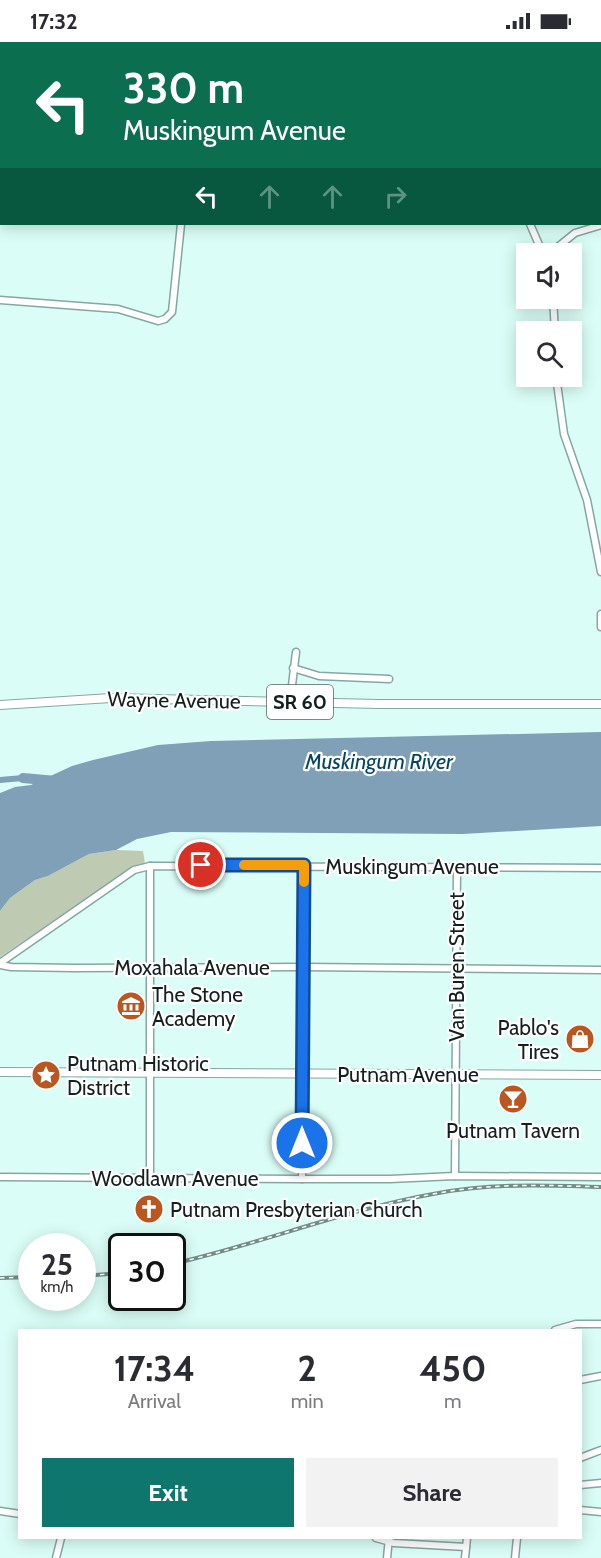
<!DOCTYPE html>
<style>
body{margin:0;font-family:Cabin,sans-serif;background:#f2f2f3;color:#2b2b33;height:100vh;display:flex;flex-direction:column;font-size:22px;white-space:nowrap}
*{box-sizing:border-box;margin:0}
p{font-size:20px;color:#7c7c81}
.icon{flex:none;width:33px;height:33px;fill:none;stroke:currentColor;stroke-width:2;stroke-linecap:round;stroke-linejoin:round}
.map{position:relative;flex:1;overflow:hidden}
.sheet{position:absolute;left:18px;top:1287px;width:564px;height:210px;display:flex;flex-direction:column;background:#fff;border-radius:0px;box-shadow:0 3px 15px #0003}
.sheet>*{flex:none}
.hud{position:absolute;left:0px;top:0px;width:602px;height:183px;box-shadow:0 3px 15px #0003;background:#0b6e4f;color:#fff;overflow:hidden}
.fabs{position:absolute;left:516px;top:201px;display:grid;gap:12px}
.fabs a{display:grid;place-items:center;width:66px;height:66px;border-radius:0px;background:#fff;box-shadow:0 3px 15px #0003;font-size:30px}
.speed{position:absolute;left:18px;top:1191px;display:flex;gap:12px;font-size:30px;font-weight:700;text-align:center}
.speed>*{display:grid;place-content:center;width:78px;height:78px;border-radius:50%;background:#fff;box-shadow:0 3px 15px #0003;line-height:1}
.speed small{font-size:15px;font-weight:400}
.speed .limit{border:3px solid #111;border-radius:9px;background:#fff;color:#111}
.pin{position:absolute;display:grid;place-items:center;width:51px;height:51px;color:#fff;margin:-26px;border:3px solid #fff;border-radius:50%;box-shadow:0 2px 6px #0007}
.me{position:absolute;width:66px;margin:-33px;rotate:0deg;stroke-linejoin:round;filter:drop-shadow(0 0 4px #0008)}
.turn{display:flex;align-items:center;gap:21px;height:126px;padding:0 24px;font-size:27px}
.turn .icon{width:78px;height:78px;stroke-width:2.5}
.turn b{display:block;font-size:42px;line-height:51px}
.lanes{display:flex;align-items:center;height:57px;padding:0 24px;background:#0003;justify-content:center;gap:30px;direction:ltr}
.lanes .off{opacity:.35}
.eta{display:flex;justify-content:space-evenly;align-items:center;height:102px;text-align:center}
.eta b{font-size:36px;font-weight:800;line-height:42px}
.cta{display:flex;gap:12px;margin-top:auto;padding:12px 24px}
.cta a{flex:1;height:69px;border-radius:0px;background:#0f766e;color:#fff;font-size:24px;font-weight:800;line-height:69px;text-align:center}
.cta a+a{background:#f2f2f3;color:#2b2b33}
.status{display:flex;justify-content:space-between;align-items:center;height:42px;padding:0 30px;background:#fff;direction:ltr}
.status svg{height:16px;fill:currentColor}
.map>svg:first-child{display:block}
</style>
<div class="status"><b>17:32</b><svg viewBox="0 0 49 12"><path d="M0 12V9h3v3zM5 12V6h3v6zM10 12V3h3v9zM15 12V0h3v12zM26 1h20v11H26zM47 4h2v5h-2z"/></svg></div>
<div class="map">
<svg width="601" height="1516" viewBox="0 0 601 1516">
<rect width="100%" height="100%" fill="#dafef7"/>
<g fill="#bfcab3">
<path d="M0,0H89L2,2L0,149Z"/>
<path d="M116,808L143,809L145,822L129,828L0,915V869L10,856L35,838L48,834L89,812Z"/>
</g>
<path fill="#7fa0b6" d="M601,690V784L463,792L171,790L137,797L116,808L89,812L48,834L35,838L10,856L0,869V751L15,745L31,743L72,724L93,718L158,703L211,699Z"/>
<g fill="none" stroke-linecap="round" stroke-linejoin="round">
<path stroke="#7fa0b6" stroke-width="6" d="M0,738L23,736"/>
<path stroke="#7fa0b6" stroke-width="10" d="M23,736L56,739"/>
<g stroke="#85a7a1" stroke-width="9">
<g id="minor">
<path d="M156,2V0"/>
<path d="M196,2V0"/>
<path d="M494,2V0"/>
<path d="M0,154H2"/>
<path d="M530,182L543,212"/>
<path d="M549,212L575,191L601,183"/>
<path d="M553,256L555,290"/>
<path d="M0,258L118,267L158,279L165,277L172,270L181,182"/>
<path d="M556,334L564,392L587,458L601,530"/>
<path d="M601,572V585"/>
<path d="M293,626L319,634L389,637"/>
<path d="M290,660L296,610"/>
<path d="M0,921L134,828L150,824L601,826"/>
<path d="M0,923L11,925L74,926L303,925L601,928"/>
<path d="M455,1134L457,824"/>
<path d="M0,1135L302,1137H390L455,1134L601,1135"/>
<path d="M150,1136V824"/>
<path d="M302,1137L304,823"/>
<path d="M555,1288L576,1282H601"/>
<path d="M580,1338L601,1334"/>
<path d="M580,1416L601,1408"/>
<path d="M580,1443L601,1441"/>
<path d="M580,1468L601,1470"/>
<path d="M0,1469L20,1472"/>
<path d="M376,1496L394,1501L466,1505"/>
<path d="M56,1516L61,1496"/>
<path d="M387,1516L389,1496"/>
<path d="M465,1516L467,1496"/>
<path d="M515,1516L517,1496"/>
</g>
</g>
<g stroke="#85a7a1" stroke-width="10">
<g id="major">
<path d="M0,663L111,656L380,662H601"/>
<path d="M0,1030L601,1033"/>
</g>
</g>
<use href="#minor" stroke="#fff" stroke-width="6"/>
<use href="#major" stroke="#fff" stroke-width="8"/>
<g stroke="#748c88" stroke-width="4">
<g id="rail">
<path d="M172,1222C260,1202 344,1168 433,1152C489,1141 544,1143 601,1145"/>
<path d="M82,1234L122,1231"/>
<path d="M0,1236L32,1235"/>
</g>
</g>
<use href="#rail" stroke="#fff" stroke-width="1.5" stroke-dasharray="4.5" stroke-linecap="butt"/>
</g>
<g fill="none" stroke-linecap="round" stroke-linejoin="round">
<g stroke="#114b97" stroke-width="15">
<path id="route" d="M201,823H304L302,1101"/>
</g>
<use href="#route" stroke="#1a73e8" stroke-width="10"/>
<path stroke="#f59e0b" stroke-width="10" d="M244,823H304V840"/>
</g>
<defs>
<g id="museum-disc" transform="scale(1.5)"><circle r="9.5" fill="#ba561f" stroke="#fff"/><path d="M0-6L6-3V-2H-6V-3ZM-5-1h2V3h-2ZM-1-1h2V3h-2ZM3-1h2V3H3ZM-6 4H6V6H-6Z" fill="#fff"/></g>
<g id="shop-disc" transform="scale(1.5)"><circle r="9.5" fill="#ba561f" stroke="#fff"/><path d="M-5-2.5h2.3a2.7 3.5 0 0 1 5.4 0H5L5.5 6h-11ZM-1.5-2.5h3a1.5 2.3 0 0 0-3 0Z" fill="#fff"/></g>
<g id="sight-disc" transform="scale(1.5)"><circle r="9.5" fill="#ba561f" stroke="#fff"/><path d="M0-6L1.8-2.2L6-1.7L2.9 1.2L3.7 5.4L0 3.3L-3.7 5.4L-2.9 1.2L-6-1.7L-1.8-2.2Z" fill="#fff"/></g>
<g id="bar-disc" transform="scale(1.5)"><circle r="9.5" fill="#ba561f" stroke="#fff"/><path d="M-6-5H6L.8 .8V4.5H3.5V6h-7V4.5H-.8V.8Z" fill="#fff"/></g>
<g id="church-disc" transform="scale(1.5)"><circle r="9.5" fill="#ba561f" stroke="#fff"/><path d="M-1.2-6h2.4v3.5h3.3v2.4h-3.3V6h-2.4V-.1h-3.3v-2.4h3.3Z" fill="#fff"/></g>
</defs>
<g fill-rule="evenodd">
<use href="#museum-disc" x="131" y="964"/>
<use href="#shop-disc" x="580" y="997"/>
<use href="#sight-disc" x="46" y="1033"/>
<use href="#bar-disc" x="513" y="1057"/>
<use href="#church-disc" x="149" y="1167"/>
</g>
<g text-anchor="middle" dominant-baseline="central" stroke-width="4.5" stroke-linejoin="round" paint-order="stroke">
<rect fill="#fff" stroke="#5a6362" stroke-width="1.5" x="267" y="643" width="66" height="34" rx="4.5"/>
<g font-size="20" font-weight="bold" fill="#13201e">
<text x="300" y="660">SR 60</text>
</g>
<g font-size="21" fill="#13201e" stroke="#fff">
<text transform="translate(174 658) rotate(1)">Wayne Avenue</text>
<text x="412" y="824">Muskingum Avenue</text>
<text x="192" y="925">Moxahala Avenue</text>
<text transform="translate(456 925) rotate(-90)">Van Buren Street</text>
<text x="408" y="1032">Putnam Avenue</text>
<text x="175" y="1136">Woodlawn Avenue</text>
</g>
<g font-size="21" fill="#13201e" stroke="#fff" text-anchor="start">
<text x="152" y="952">The Stone<tspan x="152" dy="24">Academy</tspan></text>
<text x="559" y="985" text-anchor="end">Pablo's<tspan x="559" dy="24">Tires</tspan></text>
<text x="67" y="1021">Putnam Historic<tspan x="67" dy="24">District</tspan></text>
<text x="513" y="1088" text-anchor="middle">Putnam Tavern</text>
<text x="170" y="1167">Putnam Presbyterian Church</text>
</g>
<g font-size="22" font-style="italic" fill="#054665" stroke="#fff">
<text x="379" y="719">Muskingum River</text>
</g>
</g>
</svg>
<div class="fabs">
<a><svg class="icon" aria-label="sound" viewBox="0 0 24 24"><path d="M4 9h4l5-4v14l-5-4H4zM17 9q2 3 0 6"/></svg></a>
<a><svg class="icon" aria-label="search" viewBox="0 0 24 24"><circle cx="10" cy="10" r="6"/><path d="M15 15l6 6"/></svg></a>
</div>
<div class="speed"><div>25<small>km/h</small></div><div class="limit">30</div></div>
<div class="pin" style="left:201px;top:823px;background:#d93025"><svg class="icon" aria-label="arrive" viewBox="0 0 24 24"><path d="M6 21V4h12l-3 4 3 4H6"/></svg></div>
<svg class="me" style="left:302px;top:1101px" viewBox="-20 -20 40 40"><circle r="17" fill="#1a73e8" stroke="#fff" stroke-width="3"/><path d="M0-11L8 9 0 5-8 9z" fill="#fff"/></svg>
<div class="hud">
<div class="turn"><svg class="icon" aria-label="left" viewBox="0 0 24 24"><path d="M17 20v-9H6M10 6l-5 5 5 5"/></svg><div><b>330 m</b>Muskingum Avenue</div></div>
<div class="lanes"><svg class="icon" aria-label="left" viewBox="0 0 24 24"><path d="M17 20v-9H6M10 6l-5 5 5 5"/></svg><svg class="icon off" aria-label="ahead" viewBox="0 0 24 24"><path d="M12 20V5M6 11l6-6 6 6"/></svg><svg class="icon off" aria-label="ahead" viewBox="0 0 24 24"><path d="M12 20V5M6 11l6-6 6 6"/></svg><svg class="icon off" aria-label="right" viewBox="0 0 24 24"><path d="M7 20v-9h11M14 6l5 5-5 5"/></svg></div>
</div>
<section class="sheet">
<div class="eta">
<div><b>17:34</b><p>Arrival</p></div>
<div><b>2</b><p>min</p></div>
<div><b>450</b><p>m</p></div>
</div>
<div class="cta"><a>Exit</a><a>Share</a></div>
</section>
</div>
